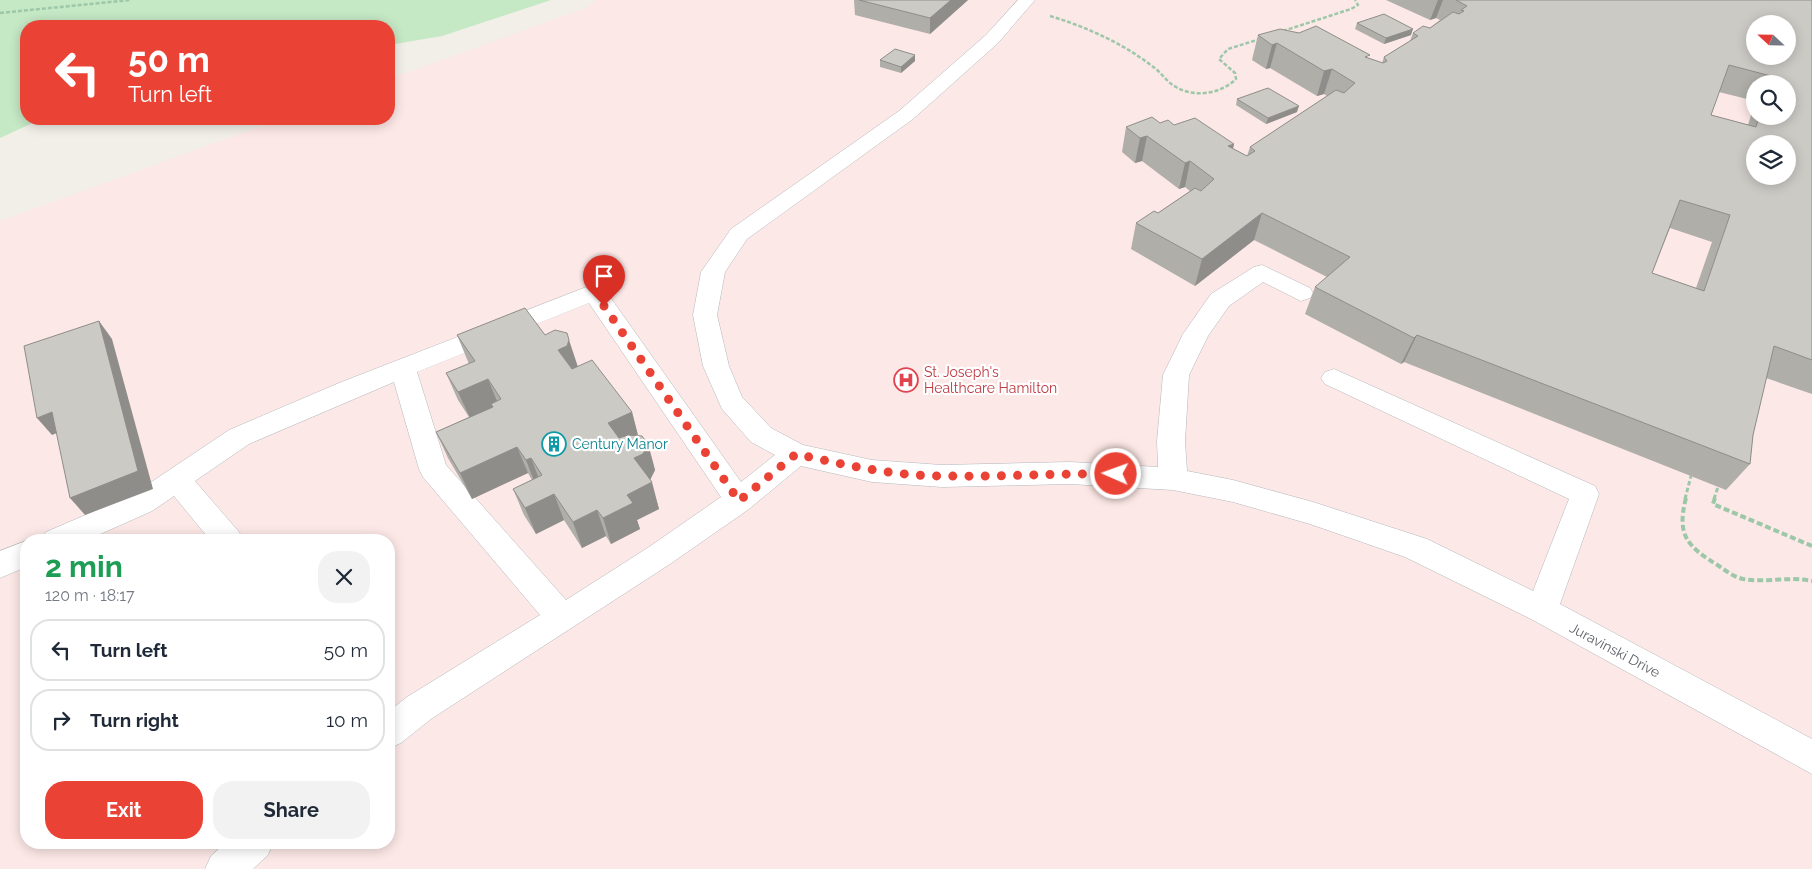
<!DOCTYPE html>
<meta charset="utf-8">
<style>
body{margin:0;font-family:Raleway,sans-serif;background:#f2f2f3;color:#1f2937;height:100vh;display:flex;flex-direction:column;font-size:19px;white-space:nowrap}
*{box-sizing:border-box;margin:0}
p{font-size:16px;color:#747a83}
.icon{flex:none;width:28px;height:28px;fill:none;stroke:currentColor;stroke-width:2;stroke-linecap:round;stroke-linejoin:round}
.map{position:relative;flex:1;overflow:hidden}
.sheet{position:absolute;left:20px;top:534px;width:375px;height:315px;display:flex;flex-direction:column;background:#fff;border-radius:20px;box-shadow:0 2px 12px #0003}
.sheet>*{flex:none}
.guide{position:absolute;left:20px;top:20px;width:375px;height:105px;border-radius:20px;box-shadow:0 2px 12px #0003;background:#ea4335;color:#fff;overflow:hidden}
.needle{width:32px;rotate:292deg}
.fabs{position:absolute;left:1746px;top:15px;display:grid;gap:10px}
.fabs a{display:grid;place-items:center;width:50px;height:50px;border-radius:50%;background:#fff;box-shadow:0 2px 12px #0003;font-size:25px}
.pin{position:absolute;display:grid;place-items:center;width:42px;height:42px;color:#fff;margin:-51px -21px;border-radius:50% 50% 50% 0;rotate:-45deg;box-shadow:0 0 5px #0007}
.pin .icon{rotate:45deg}
.me{position:absolute;width:55px;margin:-28px;rotate:272deg;stroke-linejoin:round;filter:drop-shadow(0 0 4px #0008)}
.turn{display:flex;align-items:center;gap:18px;height:105px;padding:0 25px;font-size:22px}
.turn .icon{width:65px;height:65px;stroke-width:2.5}
.turn b{display:block;font-size:35px;line-height:42px}
.round{display:grid;place-items:center;flex:none;width:52px;height:52px;border-radius:20px;background:#f2f2f3}
.headline{display:flex;align-items:center;justify-content:space-between;height:85px;padding:0 25px}
h1{font-size:30px;font-weight:700;line-height:38px;color:#1e9e55}
.action{display:flex;gap:10px;margin-top:auto;padding:10px 25px}
.action a{flex:1;height:58px;border-radius:20px;background:#ea4335;color:#fff;font-size:20px;font-weight:700;line-height:58px;text-align:center}
.action a+a{background:#f2f2f3;color:#1f2937}
ul{padding:0;list-style:none}
li{display:flex;align-items:center;gap:15px;height:62px;margin:0 10px 8px;padding:0 15px;border:2px solid #e0e1e3;border-radius:20px}
li div{flex:1}
li b{display:block;font-size:19px}
li em{font-style:normal}
.map>svg:first-child{display:block}
</style>
<div class="map">
<svg width="1812" height="869" viewBox="0 0 1812 869">
<rect width="100%" height="100%" fill="#f1efe8"/>
<path fill="#fce8e6" fill-rule="evenodd" d="M596,0H1812V869H0V221L281,119H389V79L588,7ZM1755,24H1788V56H1755ZM1755,84H1788V116H1755ZM1755,144H1788V176H1755ZM26,540H389V842H26Z"/>
<path fill="#c5e8c5" d="M0,0H551L442,36L389,45V26H26V119H41L0,138Z"/>
<g fill="none" stroke-linecap="round" stroke-linejoin="round">
<g stroke="#b5b8bc" stroke-width="1">
<g id="minor">
<path d="M1018,0H1035L998,43L913,119L747,239L725,272L717,315L729,366L742,397L771,428L803,445L872,460L942,465L1070,462L1158,467L1157,441L1163,375L1183,334L1211,294L1254,267L1262,265L1310,288L1313,293L1310,298L1301,301L1263,282L1229,306L1208,336L1189,375L1185,441L1187,471L1233,480L1313,502L1427,539L1533,591L1569,499L1325,384L1321,378L1325,372L1334,369L1595,486L1599,494L1560,604L1812,739V774L1531,619L1405,557L1310,524L1233,502L1173,490L1070,484L942,487L872,482L801,466L749,509L670,564L431,719L401,743L389,748V711L407,697L540,615L423,477L419,469L394,382L249,444L195,481L239,532L243,540H210L174,496L152,511L87,540H42L46,532L132,495L229,430L339,383L594,284L603,287L741,482L775,455L751,442L722,409L703,366L693,315L701,272L731,229L899,111L986,35ZM589,303L721,497L649,547L566,600L446,465L417,372Z"/>
<path d="M26,541V567L0,578V551Z"/>
<path d="M226,842H273L268,855L253,869H205L211,856Z"/>
</g>
</g>
<g stroke="#9cc7a9" stroke-width="2.5" stroke-dasharray="4 2" stroke-linecap="butt">
<path d="M0,13L130,0"/>
<path d="M1050,16C1077,24 1103,35 1127,49C1137,55 1147,62 1156,69C1163,75 1168,83 1176,87C1194,98 1221,94 1236,79L1235,73L1219,59L1228,49L1260,39"/>
<path d="M1283,31L1351,9L1358,5L1355,0"/>
</g>
<g stroke="#9cc7a9" stroke-width="3" stroke-dasharray="4.5 2.5" stroke-linecap="butt">
<path d="M1685,499L1691,476"/>
<path d="M1714,499L1718,487"/>
</g>
<g stroke="#9cc7a9" stroke-width="4" stroke-dasharray="6 3" stroke-linecap="butt">
<path d="M1686,498C1676,536 1688,547 1719,566C1726,571 1734,577 1743,579C1765,583 1789,576 1812,581"/>
<path d="M1715,498L1713,504L1812,546"/>
</g>
<use href="#minor" fill="#fff" fill-rule="evenodd"/>
</g>
<g fill="#afaea9" fill-rule="evenodd">
<path d="M854,0H968L930,34L855,15Z"/>
<path d="M1386,0H1812V394L1766,378L1753,435L1750,464L1726,490L1404,362L1401,364L1305,314L1315,287L1327,277L1254,240L1195,286L1131,249L1136,223L1158,213L1190,191L1185,187L1179,189L1142,161L1135,163L1122,152L1126,127L1160,123L1174,125L1234,144L1233,149L1247,156L1250,147L1327,96L1324,94L1317,96L1270,68L1266,69L1252,60L1258,35L1369,58L1382,63L1384,57L1410,41L1413,33L1430,28L1440,20L1436,18L1430,20ZM1755,84H1788V116H1755V102L1748,125L1711,115L1719,92L1755,101ZM1670,228L1712,242L1696,288L1652,273Z"/>
<path d="M1357,23L1411,35L1384,44L1355,29Z"/>
<path d="M915,55V61L901,73L880,67V60Z"/>
<path d="M1237,99L1297,112L1266,124L1236,105Z"/>
<path d="M457,335H545L578,367L632,412L638,436L648,444L655,470L650,480L659,509L637,520L640,529L611,544L606,536L582,548L564,520L536,534L524,515L513,489L532,480L528,473L472,499L448,458L436,432L469,417L458,400L446,373L469,364Z"/>
</g>
<g fill="#8f8d8a">
<path d="M951,0H968L930,34V18Z"/>
<path d="M1438,0H1443L1436,18L1430,20Z"/>
<path d="M1413,29L1411,35L1384,44L1386,38Z"/>
<path d="M1277,43L1270,68L1266,69L1272,45Z"/>
<path d="M915,55V61L901,73V67Z"/>
<path d="M1332,69L1324,94L1317,96L1324,71Z"/>
<path d="M1299,106L1297,112L1266,124L1268,118Z"/>
<path d="M1147,136L1142,161L1135,163L1140,138Z"/>
<path d="M1234,144L1227,170L1228,146Z"/>
<path d="M1190,161L1185,187L1179,189L1185,163Z"/>
<path d="M1262,213L1254,240L1195,286L1202,259Z"/>
<path d="M99,321L112,339L153,489L85,515L70,498Z"/>
<path d="M1417,335L1404,362L1401,364L1414,338Z"/>
<path d="M569,340L578,367L575,373L558,350Z"/>
<path d="M488,379L499,406L491,404L493,408L470,418L458,392Z"/>
<path d="M52,412L67,429L52,435L37,418Z"/>
<path d="M632,412L639,439L616,449L608,423Z"/>
<path d="M648,444L655,470L650,480L634,458Z"/>
<path d="M517,447L528,473L472,499L460,473Z"/>
<path d="M531,458L541,484L536,486L526,460Z"/>
<path d="M652,482L659,509L637,520L640,529L611,544L603,518L627,495Z"/>
<path d="M554,494L564,520L536,534L525,508Z"/>
<path d="M597,510L606,536L582,548L573,522Z"/>
</g>
<g fill="#cccac5" stroke="#8f8d8a" fill-rule="evenodd">
<path d="M859,0H951L930,18Z"/>
<path d="M1456,0H1812V360L1774,346L1753,435L1750,464L1417,335L1414,338L1315,287L1350,257L1262,213L1202,259L1136,223L1154,211L1158,213L1195,188L1201,191L1214,179L1190,161L1185,163L1147,136L1140,138L1126,127L1152,117L1160,123L1168,120L1174,125L1195,118L1234,144L1228,146L1247,156L1255,151L1250,147L1336,90L1344,93L1355,83L1332,69L1324,71L1277,43L1272,45L1258,35L1280,29L1299,33L1316,26L1370,55L1365,57L1383,63L1387,61L1384,57L1418,36L1413,33L1423,26L1430,28L1453,12L1459,14L1464,11L1461,10L1467,6ZM1755,24H1788V56H1755ZM1729,65L1771,76L1769,84H1788V116H1759L1756,127L1711,115ZM1755,144H1788V176H1755ZM1680,200L1730,215L1704,291L1652,273Z"/>
<path d="M1384,14L1413,29L1386,38L1357,23Z"/>
<path d="M895,49L915,55L901,67L880,60Z"/>
<path d="M1268,88L1299,106L1268,118L1237,99Z"/>
<path d="M525,308L545,335L555,330L567,333L569,340L567,346L558,350L572,369L592,360L632,412L608,423L619,438L628,435L642,436L648,444L643,454L634,458L652,482L627,495L633,503L603,518L597,510L573,522L554,494L525,508L513,489L542,475L531,458L526,460L517,447L460,473L436,432L493,407L491,404L501,399L488,379L458,392L446,373L475,361L457,335Z"/>
<path d="M99,321L138,471L70,498L52,412L37,418L24,346Z"/>
</g>
<g fill="none" stroke-linecap="round" stroke-linejoin="round">
<path stroke="#ea4335" stroke-width="9" stroke-dasharray="0 16.2" d="M604,306L739,501L796,454C845,465 893,476 944,476C1001,477 1058,473 1116,474"/>
</g>
<defs>
<g id="hospital-ring" transform="scale(1.25)"><circle r="9.5" fill="#fff" stroke="#e0444e" stroke-width="1.5"/><path d="M-5-5h3v3.5h4V-5h3V5h-3V1.5h-4V5h-3Z" fill="#e0444e"/></g>
<g id="building-ring" transform="scale(1.25)"><circle r="9.5" fill="#fff" stroke="#0f9aa8" stroke-width="1.5"/><path d="M-4-6H4V6H1V3H-1V6H-4ZM-2.5-4.3h1.7v1.8h-1.7ZM.8-4.3h1.7v1.8H.8ZM-2.5-1h1.7V.8h-1.7ZM.8-1h1.7V.8H.8Z" fill="#0f9aa8"/></g>
</defs>
<g fill-rule="evenodd">
<use href="#hospital-ring" x="906" y="380"/>
<use href="#building-ring" x="554" y="444"/>
</g>
<g text-anchor="middle" dominant-baseline="central" stroke-width="4.5" stroke-linejoin="round" paint-order="stroke">
<g font-size="14" fill="#be3a42" stroke="#fff" text-anchor="start">
<text x="924" y="372">St. Joseph's<tspan x="924" dy="16">Healthcare Hamilton</tspan></text>
</g>
<g font-size="14" fill="#0d838f" stroke="#fff" text-anchor="start">
<text x="572" y="444">Century Manor</text>
</g>
<g font-size="14" fill="#5f6368" stroke="#fff">
<text transform="translate(1615 650) rotate(28)">Juravinski Drive</text>
</g>
</g>
</svg>
<div class="fabs">
<a><svg class="needle" viewBox="-14 -14 28 28"><path d="M0-13l5 13h-10z" fill="#e53935"/><path d="M0 13l5-13h-10z" fill="#747a83"/></svg></a>
<a><svg class="icon" aria-label="search" viewBox="0 0 24 24"><circle cx="10" cy="10" r="6"/><path d="M15 15l6 6"/></svg></a>
<a><svg class="icon" aria-label="layers" viewBox="0 0 24 24"><path d="M12 4l9 5-9 5-9-5zM3 14l9 5 9-5"/></svg></a>
</div>
<div class="pin" style="left:604px;top:306px;background:#d93025"><svg class="icon" aria-label="arrive" viewBox="0 0 24 24"><path d="M6 21V4h12l-3 4 3 4H6"/></svg></div>
<svg class="me" style="left:1116px;top:474px" viewBox="-20 -20 40 40"><circle r="17" fill="#ea4335" stroke="#fff" stroke-width="3"/><path d="M0-11L8 9 0 5-8 9z" fill="#fff"/></svg>
<div class="guide">
<div class="turn"><svg class="icon" aria-label="left" viewBox="0 0 24 24"><path d="M17 20v-9H6M10 6l-5 5 5 5"/></svg><div><b>50 m</b>Turn left</div></div>
</div>
<section class="sheet">
<div class="headline"><div><h1>2 min</h1><p>120 m · 18:17</p></div><a class="round"><svg class="icon" aria-label="close" viewBox="0 0 24 24"><path d="M6 6l12 12M18 6L6 18"/></svg></a></div>
<ul>
<li><svg class="icon" aria-label="left" viewBox="0 0 24 24"><path d="M17 20v-9H6M10 6l-5 5 5 5"/></svg><div><b>Turn left</b></div><em>50 m</em></li>
<li><svg class="icon" aria-label="right" viewBox="0 0 24 24"><path d="M7 20v-9h11M14 6l5 5-5 5"/></svg><div><b>Turn right</b></div><em>10 m</em></li>
</ul>
<div class="action"><a>Exit</a><a>Share</a></div>
</section>
</div>
